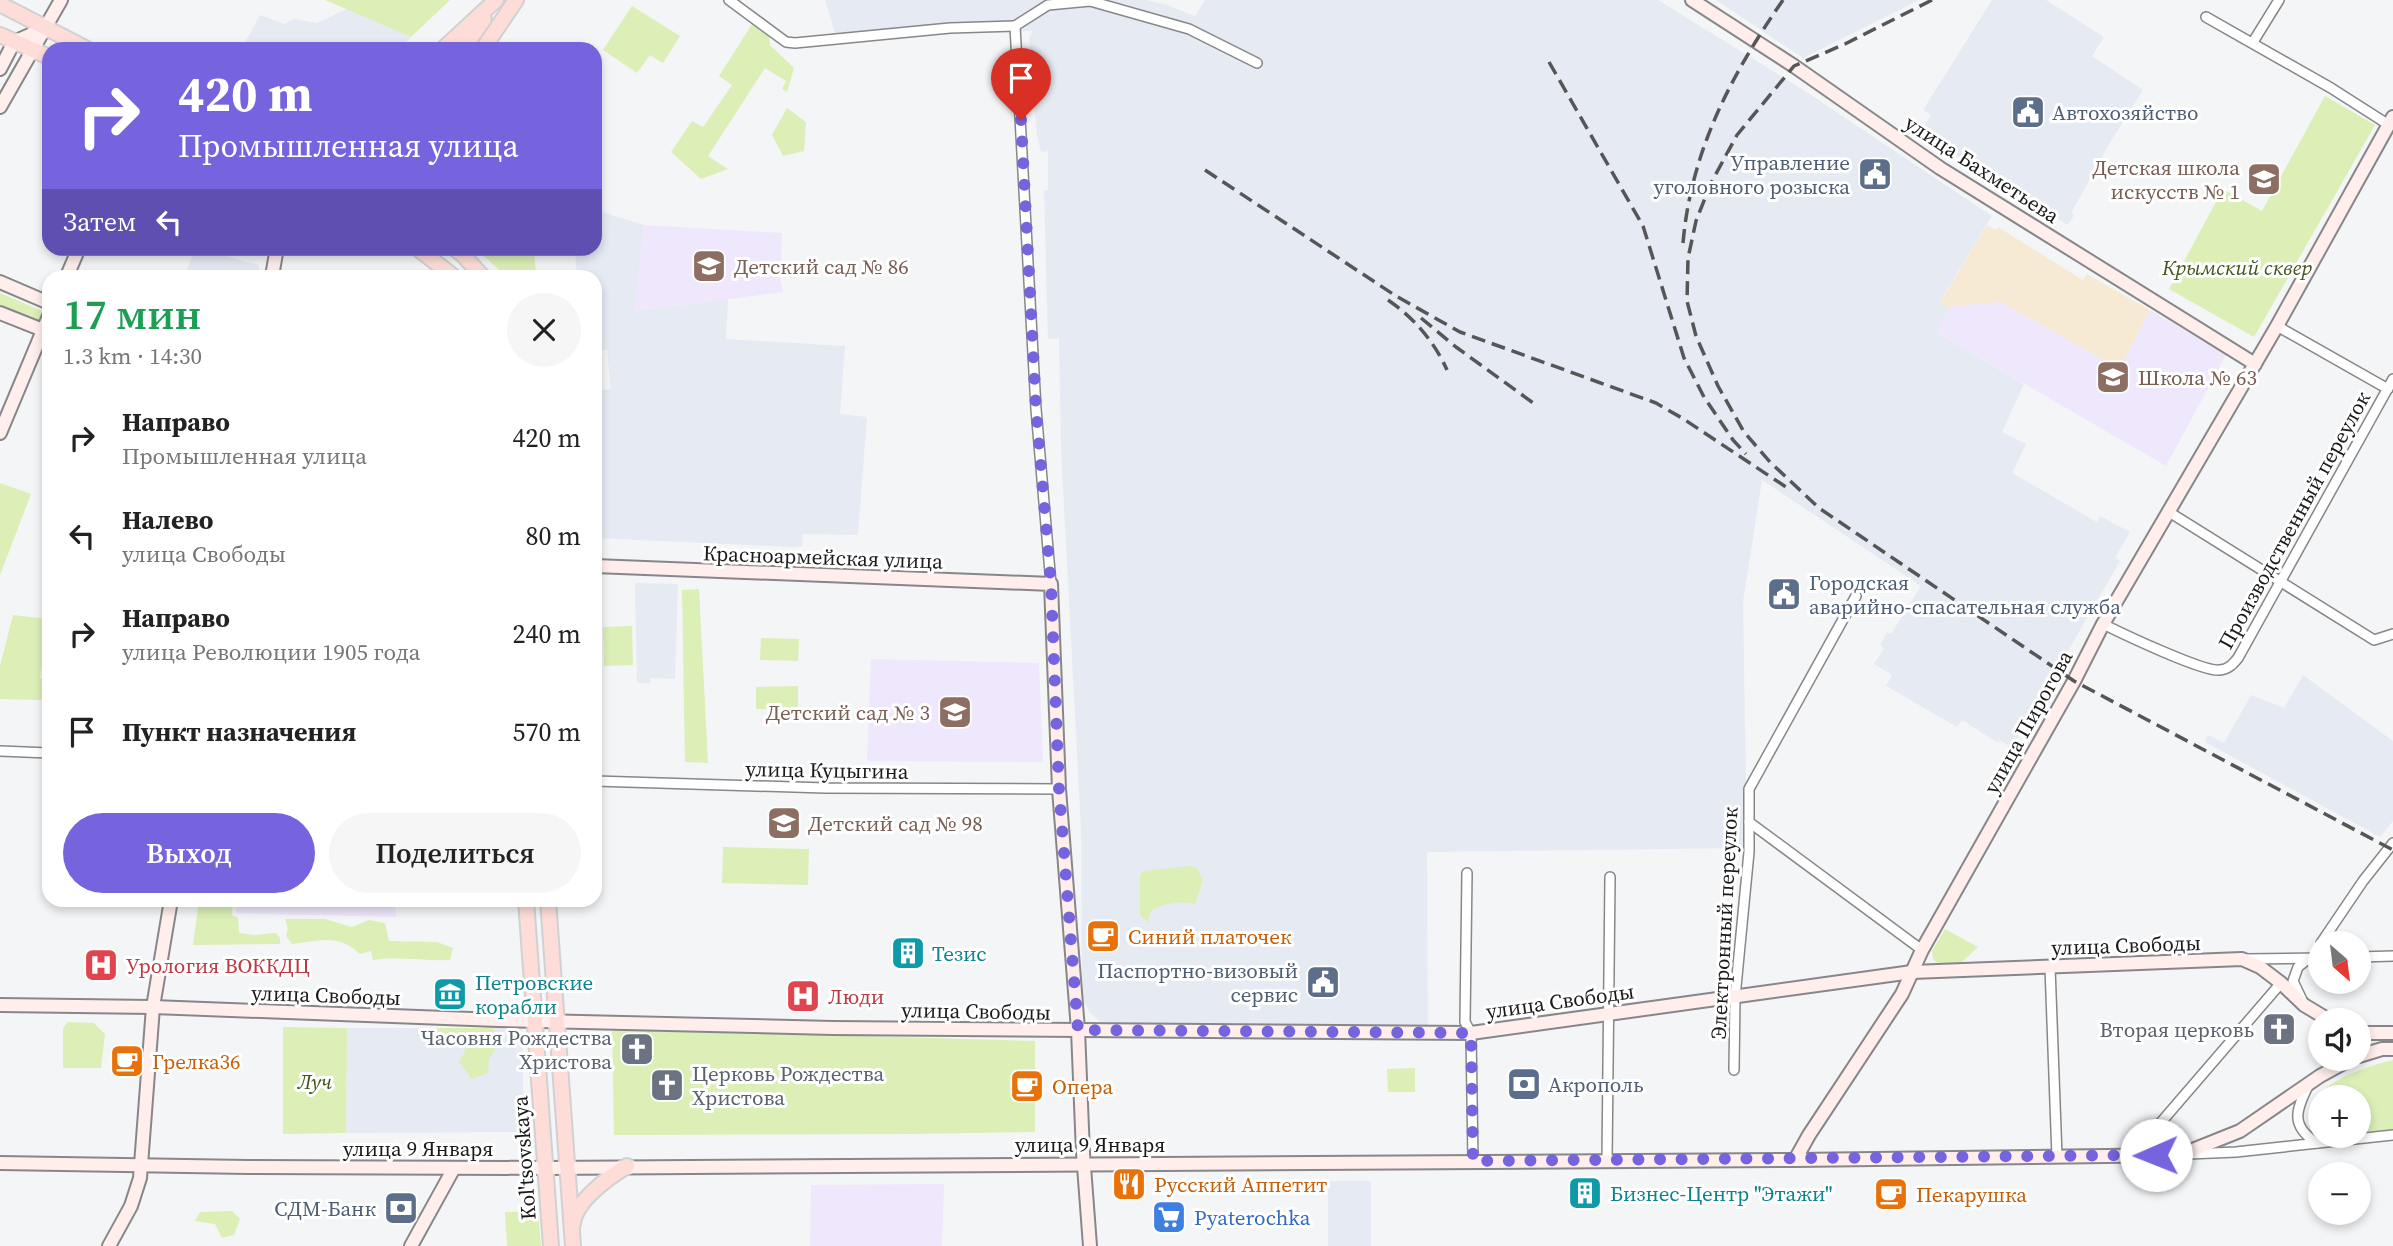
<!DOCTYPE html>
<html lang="ru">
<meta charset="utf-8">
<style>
body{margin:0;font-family:"Source Serif 4",serif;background:#f6f6f6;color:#222;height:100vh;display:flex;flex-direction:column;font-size:26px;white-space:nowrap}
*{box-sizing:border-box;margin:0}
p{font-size:23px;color:#767676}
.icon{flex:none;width:38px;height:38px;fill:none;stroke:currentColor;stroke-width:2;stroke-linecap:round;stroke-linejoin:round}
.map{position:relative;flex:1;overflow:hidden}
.sheet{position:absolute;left:42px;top:270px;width:560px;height:637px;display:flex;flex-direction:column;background:#fff;border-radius:21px;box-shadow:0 4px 10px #0003}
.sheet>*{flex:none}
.top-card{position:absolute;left:42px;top:42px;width:560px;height:214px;border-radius:21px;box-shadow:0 4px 10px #0003;background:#7663de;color:#fff;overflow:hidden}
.needle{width:46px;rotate:152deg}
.controls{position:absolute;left:2308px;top:931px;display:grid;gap:14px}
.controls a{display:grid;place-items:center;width:63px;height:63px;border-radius:50%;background:#fff;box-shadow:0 4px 10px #0003;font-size:35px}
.pin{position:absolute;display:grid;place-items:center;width:60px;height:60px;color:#fff;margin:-72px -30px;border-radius:50% 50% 50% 0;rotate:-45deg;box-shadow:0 0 7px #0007}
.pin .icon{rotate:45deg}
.me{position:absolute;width:77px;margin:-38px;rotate:269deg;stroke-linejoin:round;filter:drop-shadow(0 0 5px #0008)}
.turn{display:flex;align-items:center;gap:24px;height:147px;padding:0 21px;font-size:32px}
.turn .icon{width:91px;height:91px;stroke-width:2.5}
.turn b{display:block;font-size:49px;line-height:60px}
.then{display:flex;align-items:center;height:66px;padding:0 21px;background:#0003;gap:14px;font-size:26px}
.round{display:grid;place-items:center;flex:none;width:74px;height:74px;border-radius:37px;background:#f6f6f6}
.summary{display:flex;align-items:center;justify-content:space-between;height:119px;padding:0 21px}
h1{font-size:42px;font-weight:600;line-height:52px;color:#1e9e55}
.primary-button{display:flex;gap:14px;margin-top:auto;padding:14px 21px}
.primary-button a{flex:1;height:80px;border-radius:42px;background:#7663de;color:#fff;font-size:28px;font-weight:600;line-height:80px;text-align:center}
.primary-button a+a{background:#f6f6f6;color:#222}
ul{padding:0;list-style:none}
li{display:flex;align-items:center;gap:21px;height:98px;padding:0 21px}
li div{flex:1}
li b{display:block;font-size:26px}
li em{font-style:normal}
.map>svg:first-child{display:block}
</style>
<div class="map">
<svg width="2393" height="1246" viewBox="0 0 2393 1246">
<rect width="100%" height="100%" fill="#f4f5f7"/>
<g fill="#e6eaf2">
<path d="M825,0H1146L1167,5L1195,16L1205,0H1658L1802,89L1992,216L1940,301L1949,309L1937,333L2024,384L2002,432L2026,444L2012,473L2097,522L2100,516L2130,532L2115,558L2120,561L2012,748L2000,740L1998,743L1962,720L1957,727L1886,686L1892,675L1874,664L1884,648L1880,645L1887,632L1891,634L1921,586L1762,480L1743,602L1747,848L1427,852L1428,1031L1105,1025L1090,1013L1082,999L1081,829L1061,449L1059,338L1048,339L1044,190H1048V151L1041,152L1037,135L1029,38L1033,31L835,33Z"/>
<path d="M1716,0H1919L1803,58Z"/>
<path d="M1992,0H2046L2104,37L2092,56L2143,90L2111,141L2071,213L2074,215L2068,225L1920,133L1931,115L1923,110Z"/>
<path d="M347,9L411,37L399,49H241L260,15L285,24L294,19L317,23Z"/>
<path d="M595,210L644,225L635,311L728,299L726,339L845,346L840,414L867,417L858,535L803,534L802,546L793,547L595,538V391L611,389L607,350L595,351V276H577L575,249L595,248Z"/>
<path d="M196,248L259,265V276H184Z"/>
<path d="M635,583L678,584L675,679L650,678V683H637Z"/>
<path d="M2303,675L2393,741V821L2380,837L2205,742L2208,735L2224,743L2251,695L2284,708Z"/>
<path d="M347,1028H522L524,1132L346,1133Z"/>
<rect x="1328" y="1181" width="43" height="65"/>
</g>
<g fill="#efe7fc">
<path d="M644,225L782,233L781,262L778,269L783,292L634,311Z"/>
<path d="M2001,302L2119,369L2150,310L2226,355L2166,466L1937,333L1951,306Z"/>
<path d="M871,659L1039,663L1043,762L867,761Z"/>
<path d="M237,900H395L396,917L236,913Z"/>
<path d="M944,1184L942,1246H810L811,1185Z"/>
</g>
<path fill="#f6ead5" d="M1987,225L1996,230L1998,227L2083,280L2087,274L2150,310L2119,369L2001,302L1951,306L1949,309L1940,302Z"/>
<g fill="#dbefb7">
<path d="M325,0H450L411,37Z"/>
<path d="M632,6L680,36L663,63L650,55L637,73L603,50Z"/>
<path d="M754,21L769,33L770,45L794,68L787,92L782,89L786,81L765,68L708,156L728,169L701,179L671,152L692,121L703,127L732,85L719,76Z"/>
<path d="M2325,96L2375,125L2254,337L2169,289L2223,189L2262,211Z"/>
<path d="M787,108L806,122L804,151L783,156L772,135Z"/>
<path d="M476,249H534L536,276H506Z"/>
<path d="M0,293L40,310L44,314L40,322L35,324L0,310Z"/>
<path d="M0,483L31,494L0,575Z"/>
<path d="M699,589L708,763L685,762L682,590Z"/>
<path d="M13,615L48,619L40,679L42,678L49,636V695L40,700L0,699V666Z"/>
<path d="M632,626L633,665L604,666L603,627Z"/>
<path d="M761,638L799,639L798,661L760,660Z"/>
<path d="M798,686V709H756V687Z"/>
<path d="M723,847L809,849L808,885L722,883Z"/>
<path d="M1190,866L1197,868L1203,880L1195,904C1178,901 1166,902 1151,911L1148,922L1140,915V876L1143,871Z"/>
<path d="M199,900L233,902L232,915L238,918L239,933L254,935L276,933L280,938V944L193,945Z"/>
<path d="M285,919H325L352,927L369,920L385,923L389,941L437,942L453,948L450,960C424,961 399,956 373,960L371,951L360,954C339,933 318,941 292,944L286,936L288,929Z"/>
<path d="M1945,929L1978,947L1961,963L1939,964L1933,959L1932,951Z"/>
<path d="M68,1022L94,1023L105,1034L101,1068H63V1028Z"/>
<path d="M283,1027L347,1028L346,1133L283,1134Z"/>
<path d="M427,1028H493L495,1051L489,1058L488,1073L472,1079L459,1062L466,1050L454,1040L427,1039Z"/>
<path d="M612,1029L1035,1041V1132L910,1134L614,1135Z"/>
<path d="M2393,1060V1130L2359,1132V1097H2320V1134L2310,1129C2309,1124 2307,1118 2308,1113C2314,1083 2367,1066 2393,1060Z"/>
<path d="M1415,1068V1092H1388L1387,1069Z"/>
<path d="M232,1211L240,1219L234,1235L222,1238L215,1224L195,1221L200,1212Z"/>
<path d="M538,1211L541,1246H507L505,1212Z"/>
</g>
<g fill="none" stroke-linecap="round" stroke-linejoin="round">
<g stroke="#878789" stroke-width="12">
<g id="street">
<path d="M729,0L786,42L795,43L950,28L1015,26"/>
<path d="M2206,17L2331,88L2389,125"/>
<path d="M1015,26L1036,409L1051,584"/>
<path d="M1015,26L1048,5L1090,1L1189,29L1257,63"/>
<path d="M2253,42L2279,0"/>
<path d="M2277,326L2388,389"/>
<path d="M2169,512L2374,640L2393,634"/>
<path d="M2103,624C2121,633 2205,673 2220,670C2229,669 2233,664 2238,658L2393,379"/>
<path d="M0,751L49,753"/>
<path d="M595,781L825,788L1059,789"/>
<path d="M1749,822L1922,950"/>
<path d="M1467,873L1465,1022L1471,1033L1473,1161"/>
<path d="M2321,943L2363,881L2393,843"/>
<path d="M2359,957L2393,956"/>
<path d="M2245,959L2320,958"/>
<path d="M2050,967L2057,1157"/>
<path d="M2302,1000L2293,981L2298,967L2308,959"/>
<path d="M1734,1070L1735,997L1749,852V789L1856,596"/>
<path d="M2308,1086C2296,1110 2290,1126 2317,1143"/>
<path d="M2189,1154L2236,1152L2393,1135"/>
<path d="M2132,1156L2281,983"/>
<path d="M1607,1161L1610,877"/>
</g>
</g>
<g stroke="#878789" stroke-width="16">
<g id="secondary">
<path d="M1692,0L1794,66L1940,168L2255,364"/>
<path d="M0,69L14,42L45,28"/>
<path d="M0,107L61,0"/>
<path d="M67,276L79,248"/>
<path d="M272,276L277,248"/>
<path d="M0,282L49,303"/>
<path d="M0,313L48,332"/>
<path d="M0,433L49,316"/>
<path d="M595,566L1051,584L1059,789L1078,1030L1083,1153L1090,1246"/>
<path d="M0,1005L153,1007L498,1020L833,1028L1471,1033L1912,972L2242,959L2260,967L2281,983L2304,1005L2329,1020"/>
<path d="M2359,1033H2393"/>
<path d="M2359,1056L2382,1049H2393"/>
<path d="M1795,1160L1809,1135L1902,994L1922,950L2074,681L2103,624L2277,326L2393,117"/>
<path d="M0,1163L248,1167L546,1168L1795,1160L2180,1155L2240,1131L2320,1076L2351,1059"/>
<path d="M109,1246L131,1206L140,1178L153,1007L171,900"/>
<path d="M411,1246L454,1168"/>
</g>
</g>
<g stroke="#d1d1d1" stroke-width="18">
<g id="primary">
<path d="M0,4L87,49"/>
<path d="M0,35L49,57"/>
<path d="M443,49L496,0"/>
<path d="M463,49L484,19"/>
<path d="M483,49L516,0"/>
<path d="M417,248L453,276"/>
<path d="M454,248L463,255L482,276"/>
<path d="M526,900L551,1246"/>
<path d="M548,900L573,1246"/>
<path d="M573,1224C575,1201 609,1177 627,1166"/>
</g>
</g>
<use href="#street" stroke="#fff" stroke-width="9"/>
<use href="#secondary" stroke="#ffeeec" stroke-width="12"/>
<use href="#primary" stroke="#feddd9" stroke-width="14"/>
<g stroke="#565657" stroke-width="3.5" stroke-dasharray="14 7" stroke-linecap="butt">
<path d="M1932,0L1845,44L1794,66L1737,135L1711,183L1696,221L1688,258L1687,301L1696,336L1718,386L1744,432L1770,462L1819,508L2074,681L2393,850"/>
<path d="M1549,62L1643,226L1684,358L1704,397L1733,440L1746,454"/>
<path d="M1205,170L1396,296L1460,332L1656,403L1682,418L1786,487"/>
<path d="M1683,243C1691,151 1731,75 1783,0"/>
<path d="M1388,300C1414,318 1434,341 1447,370"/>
<path d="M1421,318L1456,347L1536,405"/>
</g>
</g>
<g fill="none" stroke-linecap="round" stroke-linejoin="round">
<path stroke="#7663de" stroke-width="12" stroke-dasharray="0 21.6" d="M1021,120L1036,409L1051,584L1059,789L1078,1030L1471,1033L1473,1161L2156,1155"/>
</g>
<defs>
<g id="civic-square" transform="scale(1.75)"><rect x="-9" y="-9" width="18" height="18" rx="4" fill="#5c6f8a" stroke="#fff"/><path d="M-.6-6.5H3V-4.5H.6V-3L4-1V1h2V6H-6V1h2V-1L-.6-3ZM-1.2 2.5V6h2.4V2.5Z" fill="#fff"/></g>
<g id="school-square" transform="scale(1.75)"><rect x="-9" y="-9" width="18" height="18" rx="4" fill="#8d6e63" stroke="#fff"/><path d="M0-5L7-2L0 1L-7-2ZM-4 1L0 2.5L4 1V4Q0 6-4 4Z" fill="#fff"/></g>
<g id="cafe-square" transform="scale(1.75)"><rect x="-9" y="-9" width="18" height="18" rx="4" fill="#e8710a" stroke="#fff"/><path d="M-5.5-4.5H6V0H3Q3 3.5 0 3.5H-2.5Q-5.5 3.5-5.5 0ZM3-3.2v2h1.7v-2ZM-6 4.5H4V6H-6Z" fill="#fff"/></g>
<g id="building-square" transform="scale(1.75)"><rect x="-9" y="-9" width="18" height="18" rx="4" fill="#0f9aa8" stroke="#fff"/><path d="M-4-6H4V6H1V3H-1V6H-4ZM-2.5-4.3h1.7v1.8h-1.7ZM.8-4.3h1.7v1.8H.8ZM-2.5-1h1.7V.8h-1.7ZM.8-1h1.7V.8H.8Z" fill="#fff"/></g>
<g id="hospital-square" transform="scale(1.75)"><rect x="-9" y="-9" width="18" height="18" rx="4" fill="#e0444e" stroke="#fff"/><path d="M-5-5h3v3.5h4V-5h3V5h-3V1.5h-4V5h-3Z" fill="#fff"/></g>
<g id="museum-square" transform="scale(1.75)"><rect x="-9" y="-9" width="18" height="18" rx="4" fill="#0f9aa8" stroke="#fff"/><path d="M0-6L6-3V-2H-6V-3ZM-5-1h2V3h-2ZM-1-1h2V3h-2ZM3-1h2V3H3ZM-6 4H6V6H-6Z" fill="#fff"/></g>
<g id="church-square" transform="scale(1.75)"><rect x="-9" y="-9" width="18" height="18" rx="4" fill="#6b7280" stroke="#fff"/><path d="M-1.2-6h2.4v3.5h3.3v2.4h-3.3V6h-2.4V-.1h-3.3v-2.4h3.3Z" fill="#fff"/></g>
<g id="bank-square" transform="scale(1.75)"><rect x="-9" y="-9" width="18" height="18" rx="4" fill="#5c6f8a" stroke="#fff"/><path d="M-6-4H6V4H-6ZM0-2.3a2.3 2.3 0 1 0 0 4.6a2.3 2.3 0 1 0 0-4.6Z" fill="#fff"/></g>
<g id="restaurant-square" transform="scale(1.75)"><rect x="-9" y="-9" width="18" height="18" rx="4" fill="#e8710a" stroke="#fff"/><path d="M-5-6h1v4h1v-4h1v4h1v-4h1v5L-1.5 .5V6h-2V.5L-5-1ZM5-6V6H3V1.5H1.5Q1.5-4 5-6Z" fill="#fff"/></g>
<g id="supermarket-square" transform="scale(1.75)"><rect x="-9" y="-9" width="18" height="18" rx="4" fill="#3f7fe0" stroke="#fff"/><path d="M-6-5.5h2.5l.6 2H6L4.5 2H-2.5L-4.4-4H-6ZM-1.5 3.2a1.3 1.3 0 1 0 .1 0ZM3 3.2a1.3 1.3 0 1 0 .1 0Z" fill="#fff"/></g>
</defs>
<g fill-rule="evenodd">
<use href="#civic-square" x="2028" y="112"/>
<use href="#civic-square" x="1875" y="174"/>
<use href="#school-square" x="2264" y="179"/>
<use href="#school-square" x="709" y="266"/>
<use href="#school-square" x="2113" y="377"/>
<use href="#civic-square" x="1784" y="594"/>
<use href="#school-square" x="955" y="712"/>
<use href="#school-square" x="784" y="823"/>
<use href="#cafe-square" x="1103" y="936"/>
<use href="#building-square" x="908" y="953"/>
<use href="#hospital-square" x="101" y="965"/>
<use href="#civic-square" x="1323" y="982"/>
<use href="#museum-square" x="450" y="994"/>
<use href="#hospital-square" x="803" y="996"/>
<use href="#church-square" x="2279" y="1029"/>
<use href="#church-square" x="637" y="1049"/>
<use href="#cafe-square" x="127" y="1061"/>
<use href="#bank-square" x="1524" y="1084"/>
<use href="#church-square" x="667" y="1085"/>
<use href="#cafe-square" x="1027" y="1086"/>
<use href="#restaurant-square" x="1129" y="1184"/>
<use href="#building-square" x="1585" y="1193"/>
<use href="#cafe-square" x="1891" y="1194"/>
<use href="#bank-square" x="401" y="1208"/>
<use href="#supermarket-square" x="1169" y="1217"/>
</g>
<g text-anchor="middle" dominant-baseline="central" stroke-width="6" stroke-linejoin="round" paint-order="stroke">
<g font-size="21" fill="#4e5e75" stroke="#fff" text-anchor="start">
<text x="2052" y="112">Автохозяйство</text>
<text x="1850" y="162" text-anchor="end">Управление<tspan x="1850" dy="24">уголовного розыска</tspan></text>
<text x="1809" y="582">Городская<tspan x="1809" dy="24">аварийно-спасательная служба</tspan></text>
<text x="1298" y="970" text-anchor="end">Паспортно-визовый<tspan x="1298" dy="24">сервис</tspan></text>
<text x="1548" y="1084">Акрополь</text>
<text x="376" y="1208" text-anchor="end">СДМ-Банк</text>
</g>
<g font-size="21" fill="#785e54" stroke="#fff" text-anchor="start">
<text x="2240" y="167" text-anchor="end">Детская школа<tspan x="2240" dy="24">искусств № 1</tspan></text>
<text x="734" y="266">Детский сад № 86</text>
<text x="2138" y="377">Школа № 63</text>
<text x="930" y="712" text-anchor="end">Детский сад № 3</text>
<text x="808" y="823">Детский сад № 98</text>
</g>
<g font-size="21" fill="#1a1a1b" stroke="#fff">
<text transform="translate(1982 169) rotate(33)">улица Бахметьева</text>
<text transform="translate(2294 520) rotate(-61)">Производственный переулок</text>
<text transform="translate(823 557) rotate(2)">Красноармейская улица</text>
<text transform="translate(2028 722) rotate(-61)">улица Пирогова</text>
<text transform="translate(827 770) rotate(1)">улица Куцыгина</text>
<text transform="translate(1724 923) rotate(-87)">Электронный переулок</text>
<text transform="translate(2126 945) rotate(-2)">улица Свободы</text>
<text transform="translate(326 995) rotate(2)">улица Свободы</text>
<text transform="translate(1560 1001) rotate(-8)">улица Свободы</text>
<text transform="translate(976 1011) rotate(1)">улица Свободы</text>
<text x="1090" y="1144">улица 9 Января</text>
<text x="418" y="1148">улица 9 Января</text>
<text transform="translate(524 1158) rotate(-94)">Kol'tsovskaya</text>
</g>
<g font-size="21" font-style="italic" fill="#43541c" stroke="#fff">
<text x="2237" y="267">Крымский сквер</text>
<text x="315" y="1081">Луч</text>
</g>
<g font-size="21" fill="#c56008" stroke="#fff" text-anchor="start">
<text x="1128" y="936">Синий платочек</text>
<text x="152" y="1061">Грелка36</text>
<text x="1052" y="1086">Опера</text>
<text x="1154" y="1184">Русский Аппетит</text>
<text x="1916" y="1194">Пекарушка</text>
</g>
<g font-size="21" fill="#0d838f" stroke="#fff" text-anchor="start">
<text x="932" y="953">Тезис</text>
<text x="475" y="982">Петровские<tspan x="475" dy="24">корабли</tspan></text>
<text x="1610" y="1193">Бизнес-Центр "Этажи"</text>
</g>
<g font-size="21" fill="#be3a42" stroke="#fff" text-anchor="start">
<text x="126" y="965">Урология ВОККДЦ</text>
<text x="828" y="996">Люди</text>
</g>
<g font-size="21" fill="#5b616d" stroke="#fff" text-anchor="end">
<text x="2254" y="1029">Вторая церковь</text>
<text x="612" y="1037">Часовня Рождества<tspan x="612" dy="24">Христова</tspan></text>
<text x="692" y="1073" text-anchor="start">Церковь Рождества<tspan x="692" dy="24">Христова</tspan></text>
</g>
<g font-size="21" fill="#366cbe" stroke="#fff" text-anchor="start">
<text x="1194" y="1217">Pyaterochka</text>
</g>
</g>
</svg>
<div class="controls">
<a><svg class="needle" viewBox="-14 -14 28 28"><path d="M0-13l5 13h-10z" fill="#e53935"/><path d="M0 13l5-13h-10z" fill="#767676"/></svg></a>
<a><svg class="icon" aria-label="sound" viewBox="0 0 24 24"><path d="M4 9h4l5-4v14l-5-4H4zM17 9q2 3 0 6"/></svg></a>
<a>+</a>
<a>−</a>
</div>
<div class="pin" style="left:1021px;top:120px;background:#d93025"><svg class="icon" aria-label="arrive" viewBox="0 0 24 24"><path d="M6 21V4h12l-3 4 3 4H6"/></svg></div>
<svg class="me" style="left:2156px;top:1155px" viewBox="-20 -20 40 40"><circle r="19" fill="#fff"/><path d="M0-13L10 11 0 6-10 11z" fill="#7663de"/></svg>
<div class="top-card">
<div class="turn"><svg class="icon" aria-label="right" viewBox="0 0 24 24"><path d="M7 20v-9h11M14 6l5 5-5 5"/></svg><div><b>420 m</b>Промышленная улица</div></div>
<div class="then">Затем<svg class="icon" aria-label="left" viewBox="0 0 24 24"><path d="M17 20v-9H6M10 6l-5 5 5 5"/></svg></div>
</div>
<section class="sheet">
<div class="summary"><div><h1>17 мин</h1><p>1.3 km · 14:30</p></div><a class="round"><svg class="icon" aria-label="close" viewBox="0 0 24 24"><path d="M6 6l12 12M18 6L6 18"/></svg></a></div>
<ul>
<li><svg class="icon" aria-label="right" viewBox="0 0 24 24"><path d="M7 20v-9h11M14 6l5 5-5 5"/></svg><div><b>Направо</b><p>Промышленная улица</p></div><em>420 m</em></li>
<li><svg class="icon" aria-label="left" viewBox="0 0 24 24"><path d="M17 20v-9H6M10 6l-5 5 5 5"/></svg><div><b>Налево</b><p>улица Свободы</p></div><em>80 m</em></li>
<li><svg class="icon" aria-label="right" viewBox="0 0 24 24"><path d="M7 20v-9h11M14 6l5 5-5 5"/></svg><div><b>Направо</b><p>улица Революции 1905 года</p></div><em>240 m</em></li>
<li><svg class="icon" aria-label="arrive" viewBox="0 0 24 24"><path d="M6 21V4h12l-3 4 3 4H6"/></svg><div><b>Пункт назначения</b></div><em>570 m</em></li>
</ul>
<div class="primary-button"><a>Выход</a><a>Поделиться</a></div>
</section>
</div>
